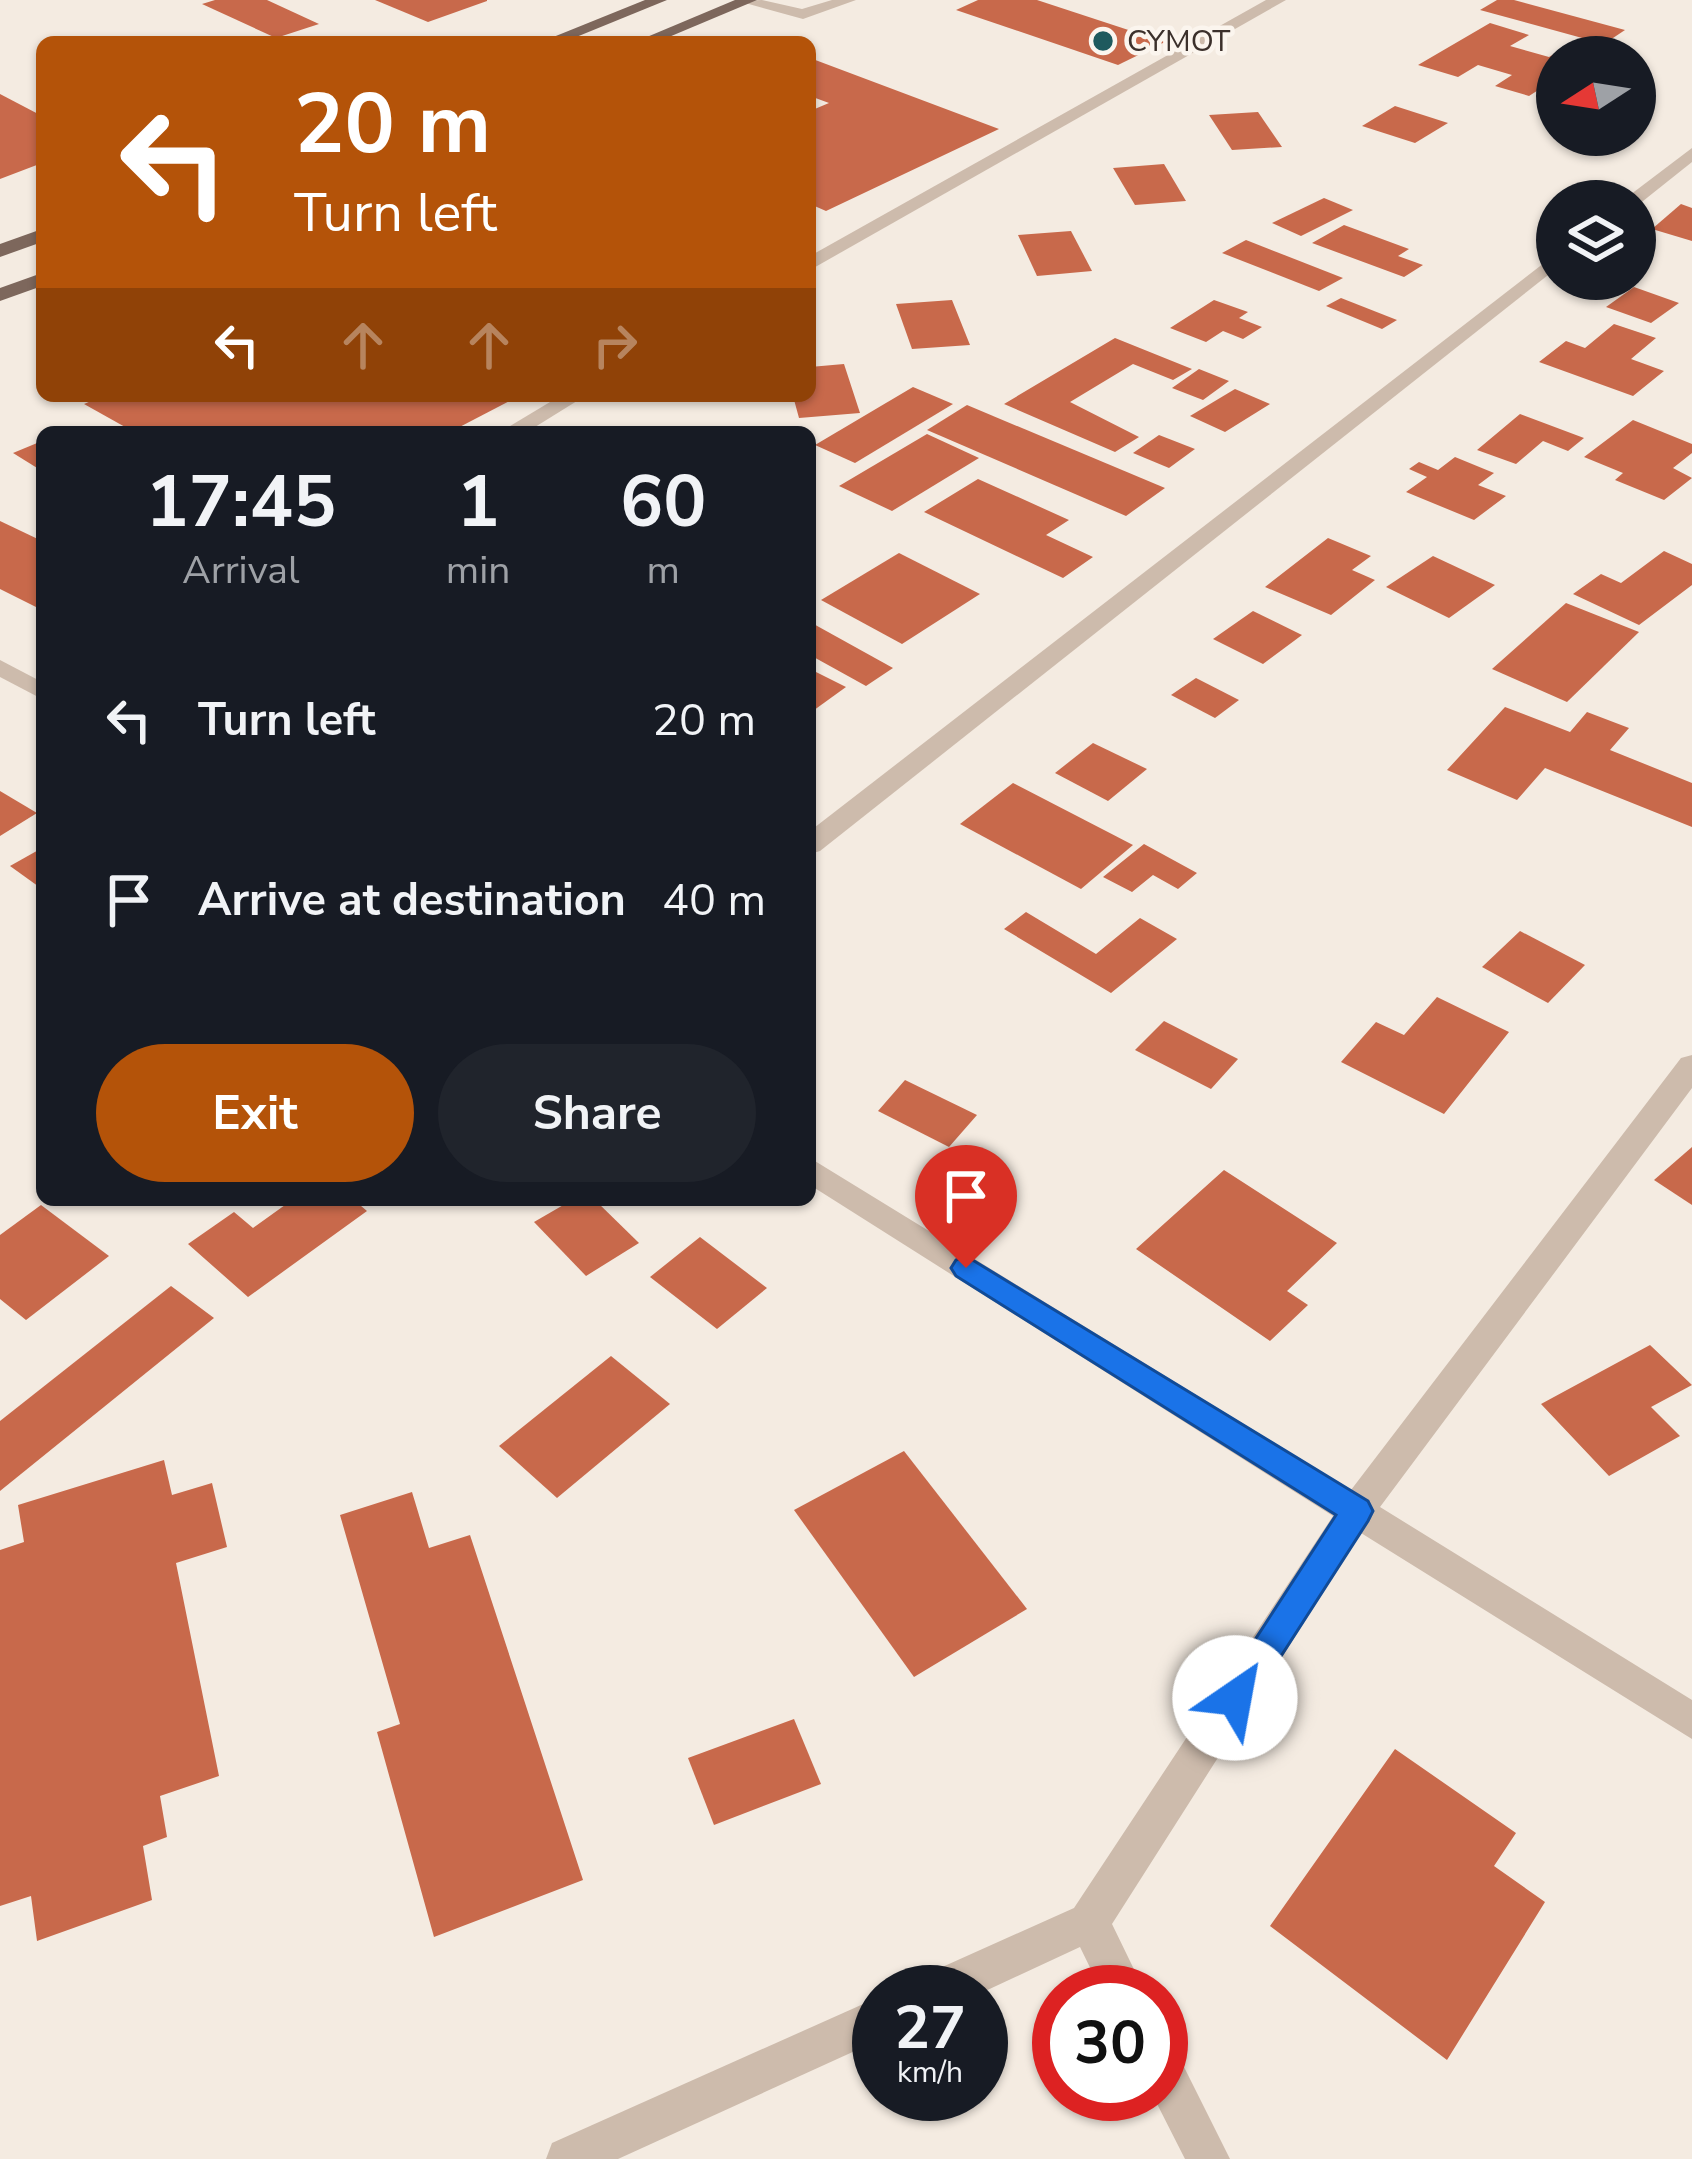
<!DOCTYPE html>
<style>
body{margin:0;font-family:"Nunito Sans",sans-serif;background:#20242c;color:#f1f3f6;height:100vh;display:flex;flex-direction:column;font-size:45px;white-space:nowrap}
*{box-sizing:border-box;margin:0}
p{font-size:39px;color:#9ea1a6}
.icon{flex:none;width:66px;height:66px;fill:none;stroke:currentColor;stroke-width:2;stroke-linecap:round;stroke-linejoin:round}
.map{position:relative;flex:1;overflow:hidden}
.side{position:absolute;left:36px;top:426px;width:780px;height:780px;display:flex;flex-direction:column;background:#171b24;border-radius:18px;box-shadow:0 3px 9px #0004}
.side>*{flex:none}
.banner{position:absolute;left:36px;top:36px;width:780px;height:366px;border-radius:18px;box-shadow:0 3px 9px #0004;background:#b45309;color:#fff;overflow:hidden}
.needle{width:78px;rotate:258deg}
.fabs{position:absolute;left:1536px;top:36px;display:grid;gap:24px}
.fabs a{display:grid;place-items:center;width:120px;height:120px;border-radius:50%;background:#171b24;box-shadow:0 3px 9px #0004;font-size:60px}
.speed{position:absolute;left:852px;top:1965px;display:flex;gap:24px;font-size:60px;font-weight:700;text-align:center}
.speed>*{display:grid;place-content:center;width:156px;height:156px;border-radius:50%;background:#171b24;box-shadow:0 3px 9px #0004;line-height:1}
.speed small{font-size:30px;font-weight:400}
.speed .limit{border:18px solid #d22;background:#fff;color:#111}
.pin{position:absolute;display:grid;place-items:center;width:102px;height:102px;color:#fff;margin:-123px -51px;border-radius:50% 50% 50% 0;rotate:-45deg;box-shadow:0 0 12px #0007}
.pin .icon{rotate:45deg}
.me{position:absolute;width:132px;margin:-66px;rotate:33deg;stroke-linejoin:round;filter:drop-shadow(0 0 9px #0008)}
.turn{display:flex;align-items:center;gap:42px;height:252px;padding:0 60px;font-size:54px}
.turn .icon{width:156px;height:156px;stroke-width:2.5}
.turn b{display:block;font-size:84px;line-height:102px}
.lanes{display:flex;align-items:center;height:114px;padding:0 60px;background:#0003;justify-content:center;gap:60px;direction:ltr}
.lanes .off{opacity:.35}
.eta{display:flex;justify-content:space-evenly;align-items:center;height:204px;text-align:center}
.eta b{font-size:72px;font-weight:700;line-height:84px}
.cta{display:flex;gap:24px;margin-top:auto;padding:24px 60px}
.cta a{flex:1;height:138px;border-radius:72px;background:#b45309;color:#fff;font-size:48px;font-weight:700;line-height:138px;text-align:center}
.cta a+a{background:#20242c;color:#f1f3f6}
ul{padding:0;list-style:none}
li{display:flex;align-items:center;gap:36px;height:180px;padding:0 60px}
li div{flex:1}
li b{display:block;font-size:45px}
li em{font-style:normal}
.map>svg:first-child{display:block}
</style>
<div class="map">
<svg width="1692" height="2159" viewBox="0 0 1692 2159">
<rect width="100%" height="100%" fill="#f4ebe1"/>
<g fill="#c8694b">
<path d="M215,0H267L319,24L276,38L202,4Z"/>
<path d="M375,0H487V1L428,22Z"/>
<path d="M978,0H1037L1165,42L1118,65L956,10Z"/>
<path d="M1497,0H1514L1625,30L1604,44L1480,10Z"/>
<path d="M1490,23L1529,35L1510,46L1549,57L1569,45L1597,53L1557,57V78L1529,96L1495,86L1512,75L1478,65L1458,77L1418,65Z"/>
<path d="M810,58L999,129L826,211L810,204V111L829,103L810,96Z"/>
<path d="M0,94L42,116V163L0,179Z"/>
<path d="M1395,106L1448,123L1415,143L1362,126Z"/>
<path d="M1258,112L1282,147L1232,150L1209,115Z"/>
<path d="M1164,164L1186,201L1135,205L1113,168Z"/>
<path d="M1324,198L1353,210L1301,236L1272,223Z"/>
<path d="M1681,204L1692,208V241L1652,229Z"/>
<path d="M1344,225L1409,249L1398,256L1423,265L1404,277L1312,243Z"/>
<path d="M1071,231L1092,271L1037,276L1018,235Z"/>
<path d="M1246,240L1343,278L1319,291L1222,253Z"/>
<path d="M1634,287L1679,303L1651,323L1606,307Z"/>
<path d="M1341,298L1397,320L1382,329L1326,306Z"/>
<path d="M952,300L970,345L912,349L896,304Z"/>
<path d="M1214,300L1248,312L1239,318L1262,327L1243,339L1223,331L1206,342L1170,328Z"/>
<path d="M1614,324L1656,338L1631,359L1664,371L1633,396L1539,362L1566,341L1585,348Z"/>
<path d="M1115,338L1192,369L1173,380L1133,364L1070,402L1139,437L1115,452L1004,404Z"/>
<path d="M844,364L860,413L799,418L793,396H810V367Z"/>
<path d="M1199,369L1229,381L1203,400L1172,388Z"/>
<path d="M913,387L953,404L855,463L815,445Z"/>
<path d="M1235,389L1270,404L1225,432L1190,416Z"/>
<path d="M103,396H519L450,432H134L84,404Z"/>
<path d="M967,405L1165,488L1126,516L927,430Z"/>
<path d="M1520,414L1584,438L1568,451L1543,441L1516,464L1477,450Z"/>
<path d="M1633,420L1692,444V453L1673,468L1692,478L1664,500L1615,480L1623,473L1584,457Z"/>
<path d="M927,434L979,458L892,511L839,486Z"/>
<path d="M1159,435L1195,449L1169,468L1133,453Z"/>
<path d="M42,441V471L13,453Z"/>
<path d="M1455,457L1494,473L1478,485L1506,496L1474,520L1406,492L1427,477L1409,469L1419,462L1438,470Z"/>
<path d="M978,479L1069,520L1046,535L1093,557L1063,578L924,512Z"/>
<path d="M0,521L42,541V610L0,589Z"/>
<path d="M1328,538L1371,556L1352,570L1375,580L1331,615L1265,587Z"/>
<path d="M1664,551L1692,564V585L1639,625L1573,594L1601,574L1621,583Z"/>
<path d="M899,553L980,594L902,644L821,600Z"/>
<path d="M1433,556L1495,585L1449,618L1386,587Z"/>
<path d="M1566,603L1639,632L1567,702L1492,669Z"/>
<path d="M1253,611L1302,635L1263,664L1213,639Z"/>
<path d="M810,622L893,668L866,686L810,655Z"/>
<path d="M810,669L846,687L810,713Z"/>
<path d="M1196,678L1239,700L1215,718L1171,695Z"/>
<path d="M1505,707L1570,732L1587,712L1629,728L1610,750L1692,783V827L1545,768L1517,800L1447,770Z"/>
<path d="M1093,743L1147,769L1108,801L1055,773Z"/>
<path d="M1013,783L1133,845L1081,889L960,824Z"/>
<path d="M0,791L37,813L0,836Z"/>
<path d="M1144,844L1197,873L1178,889L1153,875L1132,892L1103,877Z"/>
<path d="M42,848V889L10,866Z"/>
<path d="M1026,912L1096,954L1140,918L1177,939L1111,993L1004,929Z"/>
<path d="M1520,931L1585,965L1548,1003L1482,967Z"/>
<path d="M1437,997L1509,1032L1444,1114L1341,1062L1376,1022L1404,1035Z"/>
<path d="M1164,1021L1238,1059L1211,1089L1135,1050Z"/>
<path d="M905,1080L977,1115L949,1147L878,1111Z"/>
<path d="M1692,1147V1205L1654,1180Z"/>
<path d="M1224,1170L1337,1243L1287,1291L1308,1305L1270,1341L1136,1249Z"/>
<path d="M292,1200H354L367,1211L248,1297L188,1244L234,1212L253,1228Z"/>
<path d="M572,1200H595L639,1243L586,1276L534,1222Z"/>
<path d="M41,1205L109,1256L26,1320L0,1299V1235Z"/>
<path d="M700,1237L767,1288L717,1329L650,1277Z"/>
<path d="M171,1286L214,1318L0,1491V1421Z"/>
<path d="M1650,1345L1692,1385L1651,1407L1680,1436L1609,1476L1541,1404Z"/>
<path d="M611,1356L670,1404L557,1498L499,1446Z"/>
<path d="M904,1451L1027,1609L914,1677L794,1510Z"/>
<path d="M164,1460L172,1495L212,1483L227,1547L176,1563L219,1776L160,1796L167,1837L143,1846L152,1900L37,1941L31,1896L0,1906V1550L24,1542L18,1505Z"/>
<path d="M412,1492L429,1548L470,1535L583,1880L434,1937L377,1732L400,1724L340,1515Z"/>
<path d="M794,1719L821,1784L714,1825L688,1758Z"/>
<path d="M1395,1749L1516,1833L1494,1866L1545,1902L1447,2060L1270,1926Z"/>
</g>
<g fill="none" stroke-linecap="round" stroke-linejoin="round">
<g fill="#cdbbac" fill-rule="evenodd">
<path d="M762,0L802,9L832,0H856L803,19L738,1Z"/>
<path d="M1266,0H1286L810,270V256Z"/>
<path d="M1692,148V162L1638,205L1622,201Z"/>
<path d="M1557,253V268L820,851L810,854V831Z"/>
<path d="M560,396H585L527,432H500Z"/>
<path d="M0,660L42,682V699L0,677Z"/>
<path d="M1692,1055V1088L1380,1507L1692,1700V1739L1361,1533L1112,1924L1145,1992H1102L1080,1947L981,1993L914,1992L920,1977L1074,1908L1333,1516L810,1185V1158L1351,1490L1681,1058Z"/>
<path d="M879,1997V2040L618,2159H546L552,2143Z"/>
<path d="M1161,2044L1176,2051L1230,2159H1185L1152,2094H1161Z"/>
</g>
<g fill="#7d675c" fill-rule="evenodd">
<path d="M645,0H667L564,42H541Z"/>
<path d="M735,0H757L657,42H635Z"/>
<path d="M42,229V242L0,257V244Z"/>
<path d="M42,273V286L0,301V288Z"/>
</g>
</g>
<path fill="#1a73e8" stroke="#114b97" stroke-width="3" d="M966,1256L1368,1501L1373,1511L1368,1521L1247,1709L1235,1714L1223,1709L1217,1698L1336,1515L956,1276L951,1268L956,1260Z"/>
<circle fill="#1f5a5e" stroke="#fbf5ee" stroke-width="4.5" cx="1103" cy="41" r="12"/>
<g text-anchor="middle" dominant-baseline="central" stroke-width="9" stroke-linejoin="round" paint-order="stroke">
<g font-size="30" fill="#3b302b" stroke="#fbf5ee" text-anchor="start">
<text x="1127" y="41">CYMOT</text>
</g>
</g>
</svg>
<div class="fabs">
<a><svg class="needle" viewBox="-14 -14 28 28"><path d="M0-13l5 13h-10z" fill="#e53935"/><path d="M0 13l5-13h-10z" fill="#9ea1a6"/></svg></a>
<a><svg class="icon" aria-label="layers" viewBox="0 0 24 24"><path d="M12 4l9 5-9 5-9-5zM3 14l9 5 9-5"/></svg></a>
</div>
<div class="speed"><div>27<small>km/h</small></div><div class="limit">30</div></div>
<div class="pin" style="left:966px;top:1268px;background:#d93025"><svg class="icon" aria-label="arrive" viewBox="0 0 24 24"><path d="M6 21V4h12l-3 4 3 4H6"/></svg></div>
<svg class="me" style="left:1235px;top:1698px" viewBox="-20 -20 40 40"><circle r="19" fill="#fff"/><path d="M0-13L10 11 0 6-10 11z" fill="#1a73e8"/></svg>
<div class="banner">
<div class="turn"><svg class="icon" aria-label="left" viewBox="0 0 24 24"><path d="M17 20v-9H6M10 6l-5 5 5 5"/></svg><div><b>20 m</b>Turn left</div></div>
<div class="lanes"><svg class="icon" aria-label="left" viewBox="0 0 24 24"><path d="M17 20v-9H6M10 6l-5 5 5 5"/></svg><svg class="icon off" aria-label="ahead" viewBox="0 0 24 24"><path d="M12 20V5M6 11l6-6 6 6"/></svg><svg class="icon off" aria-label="ahead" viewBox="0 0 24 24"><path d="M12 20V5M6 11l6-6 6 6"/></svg><svg class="icon off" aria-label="right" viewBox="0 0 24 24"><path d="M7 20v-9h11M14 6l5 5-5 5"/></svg></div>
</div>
<section class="side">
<div class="eta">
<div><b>17:45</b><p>Arrival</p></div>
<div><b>1</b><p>min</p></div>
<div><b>60</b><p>m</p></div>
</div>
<ul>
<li><svg class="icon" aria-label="left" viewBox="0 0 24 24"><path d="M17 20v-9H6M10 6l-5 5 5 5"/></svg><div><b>Turn left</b></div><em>20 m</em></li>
<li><svg class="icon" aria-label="arrive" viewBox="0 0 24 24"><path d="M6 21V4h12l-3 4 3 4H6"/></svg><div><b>Arrive at destination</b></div><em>40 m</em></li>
</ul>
<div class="cta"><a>Exit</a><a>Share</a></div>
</section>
</div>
